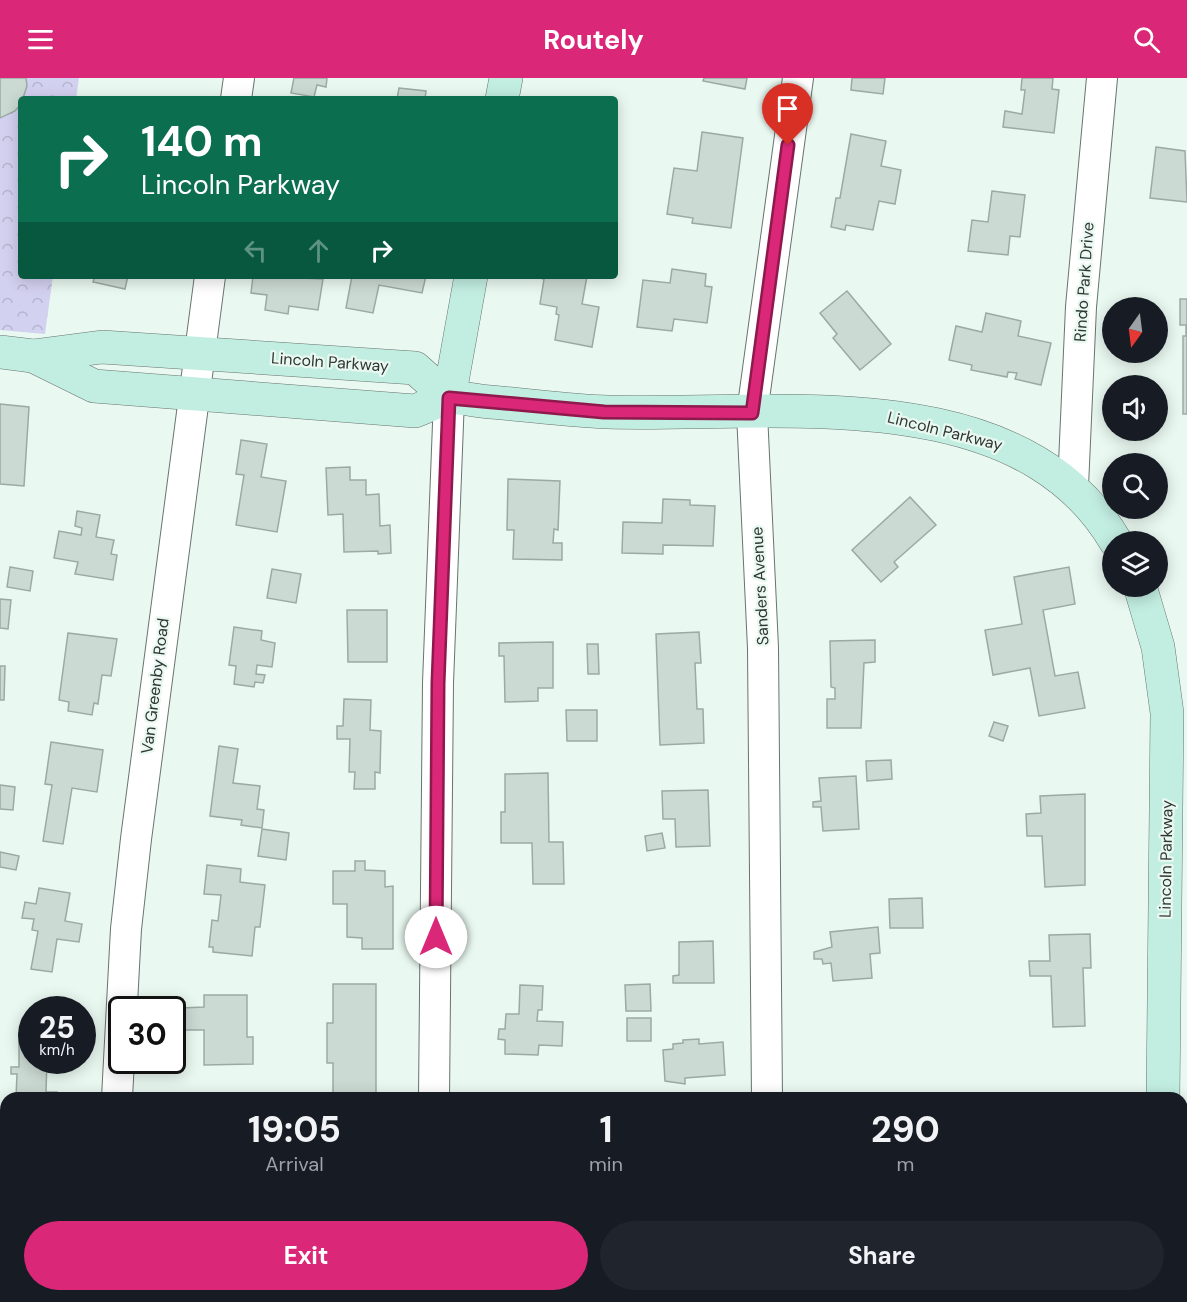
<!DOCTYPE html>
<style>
body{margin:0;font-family:"DM Sans",sans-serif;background:#20242c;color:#f1f3f6;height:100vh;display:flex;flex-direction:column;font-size:22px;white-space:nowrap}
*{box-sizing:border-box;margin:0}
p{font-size:20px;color:#9ea1a6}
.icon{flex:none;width:33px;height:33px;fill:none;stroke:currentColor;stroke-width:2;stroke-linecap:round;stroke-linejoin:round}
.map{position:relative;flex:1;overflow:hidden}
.details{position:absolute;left:0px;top:1014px;width:1188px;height:210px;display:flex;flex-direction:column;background:#171b24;border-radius:18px 18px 0 0;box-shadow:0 3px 15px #0003}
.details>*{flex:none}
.top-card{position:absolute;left:18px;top:18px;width:600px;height:183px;border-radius:6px;box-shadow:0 3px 15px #0003;background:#0b6e4f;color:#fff;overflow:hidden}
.needle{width:39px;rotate:194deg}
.buttons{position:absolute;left:1102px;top:219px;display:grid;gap:12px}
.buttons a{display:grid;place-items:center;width:66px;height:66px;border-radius:50%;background:#171b24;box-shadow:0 3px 15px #0003;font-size:30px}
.speed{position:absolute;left:18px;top:918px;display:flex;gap:12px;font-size:30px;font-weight:700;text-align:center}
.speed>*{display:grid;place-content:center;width:78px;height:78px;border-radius:50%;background:#171b24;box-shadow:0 3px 15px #0003;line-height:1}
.speed small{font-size:15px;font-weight:400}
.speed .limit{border:3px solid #111;border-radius:9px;background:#fff;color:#111}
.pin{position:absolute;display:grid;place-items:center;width:51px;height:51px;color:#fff;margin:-62px -26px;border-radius:50% 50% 50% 0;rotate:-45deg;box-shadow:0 0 6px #0007}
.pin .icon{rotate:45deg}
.me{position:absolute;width:66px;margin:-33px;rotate:0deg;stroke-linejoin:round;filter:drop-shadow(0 0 4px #0008)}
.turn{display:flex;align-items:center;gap:21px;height:126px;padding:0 24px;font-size:27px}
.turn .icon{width:78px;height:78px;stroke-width:2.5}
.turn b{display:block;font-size:42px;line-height:51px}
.lanes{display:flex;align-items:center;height:57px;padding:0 24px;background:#0003;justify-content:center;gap:30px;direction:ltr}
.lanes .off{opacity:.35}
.eta{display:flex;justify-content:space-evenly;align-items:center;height:102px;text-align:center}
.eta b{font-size:36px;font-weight:700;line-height:42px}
.button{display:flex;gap:12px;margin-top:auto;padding:12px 24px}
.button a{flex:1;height:69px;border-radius:36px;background:#db2777;color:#fff;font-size:24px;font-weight:700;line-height:69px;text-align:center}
.button a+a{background:#20242c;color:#f1f3f6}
header{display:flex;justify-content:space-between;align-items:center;height:78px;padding:0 24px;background:#db2777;color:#fff;font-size:27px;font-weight:700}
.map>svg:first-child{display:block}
</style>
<header><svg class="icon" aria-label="menu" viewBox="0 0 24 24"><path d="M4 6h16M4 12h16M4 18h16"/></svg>Routely<svg class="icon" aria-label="search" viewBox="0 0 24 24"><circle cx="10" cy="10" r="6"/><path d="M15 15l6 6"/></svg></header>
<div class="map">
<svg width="1187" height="1224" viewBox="0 0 1187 1224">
<defs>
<pattern id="park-crowns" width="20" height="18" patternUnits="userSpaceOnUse" patternTransform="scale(1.5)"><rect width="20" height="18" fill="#d3d1f0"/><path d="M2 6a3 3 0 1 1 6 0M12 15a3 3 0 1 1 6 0" fill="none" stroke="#b5b4ce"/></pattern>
</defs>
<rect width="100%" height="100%" fill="#e9f8f1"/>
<path fill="url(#park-crowns)" d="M0,0H79L76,21H21V198H53L45,256L0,252Z"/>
<g fill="#ccdad4" stroke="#9caaa4" stroke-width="1.5">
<path d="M0,0H26L27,8L21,26L15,33L0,40Z"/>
<path d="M294,0H327L326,9L317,7L314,19L291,15Z"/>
<path d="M704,0H747L745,11L703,3Z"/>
<path d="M852,0H885L883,16L851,12Z"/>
<path d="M1022,0H1053L1052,11L1059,12L1054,55L1003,49L1005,33L1022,36L1025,12H1021Z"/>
<path d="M399,10L426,13L425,21H397Z"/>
<path d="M702,54L743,60L731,150L692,145L693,140L667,136L674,90L697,93Z"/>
<path d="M851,56L886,63L881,88L901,92L895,126L879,123L873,152L846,147L845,152L831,149L836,120H840Z"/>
<path d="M1156,69L1185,73L1187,124L1150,120Z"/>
<path d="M992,113L1025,117L1020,159L1010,158L1008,177L968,173L972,142L988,144Z"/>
<path d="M672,191L706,196L705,208L712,209L707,245L674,241L672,253L637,249L643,202L670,205Z"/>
<path d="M95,198H128L125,211L93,204Z"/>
<path d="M253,198L323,201L318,232L289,228L288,236L265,232L267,217L251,215Z"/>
<path d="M352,198H426L422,215L379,207L373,235L346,230Z"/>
<path d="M587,198L582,226L599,229L592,269L555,262L559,237L556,236L557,229L540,226L544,201L530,198Z"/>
<path d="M847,213L891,266L860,292L833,260L837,256L820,235Z"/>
<path d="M1180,221H1187V336H1183V258H1186V247H1180Z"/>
<path d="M986,235L1021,243L1018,258L1051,265L1041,307L1015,301L1017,295L1008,294L1007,299L971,292L972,287L949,282L956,248L982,254Z"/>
<path d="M0,326L29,329L24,408L0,406Z"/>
<path d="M241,362L267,366L261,399L286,403L277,454L236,447L244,397L236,396Z"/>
<path d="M350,389V402H366V417L379,416L380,448L390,447L391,475L378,476V473L344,474L343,436L328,437L326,390Z"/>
<path d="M508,401L560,403L558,452L554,451L553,465H562V482L513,481L514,452H507Z"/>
<path d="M910,419L936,447L894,484L898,489L881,504L852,472Z"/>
<path d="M663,421L690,422V427L715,428L713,468L663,467V476L622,475L623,444L662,445Z"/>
<path d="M77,433L100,437L96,459L114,462L111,476L117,477L113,502L75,496L78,484L54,480L59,453L81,457L82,450L75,448Z"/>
<path d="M10,489L33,493L30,513L7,509Z"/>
<path d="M1069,489L1075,526L1043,532L1055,598L1078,594L1085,630L1039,638L1030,590L993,597L985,552L1022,546L1014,499Z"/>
<path d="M272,491L301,496L296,525L267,520Z"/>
<path d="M0,521L11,522L8,551L0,550Z"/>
<path d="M347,532H387V584H348Z"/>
<path d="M234,549L262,553L261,562L275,565L272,589L257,587L256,596L265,597L263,605L255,604L254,609L234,606L236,588L229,587Z"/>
<path d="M699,554L701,585H695L697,631H703L704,665L660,667L656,556Z"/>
<path d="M68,555L117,561L111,598L102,597L98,626L94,625L92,637L68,633L69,624L59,622Z"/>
<path d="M875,562V584L864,585L861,650H827V621H835V610L831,609L830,563Z"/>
<path d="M553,564V610H538V623L505,624L504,578H499V565Z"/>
<path d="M587,566H598L599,596H588Z"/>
<path d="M0,588H5L4,622H0Z"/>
<path d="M344,621L371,622L370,652L381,653L380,695L375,694V711H354L355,694H349L350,661H337V648H343Z"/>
<path d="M566,632H597V663H567Z"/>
<path d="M994,644L1008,648L1003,663L989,658Z"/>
<path d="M51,664L103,672L97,714L72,710L63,766L43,763L52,707L45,706Z"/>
<path d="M219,668L238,671L233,705L260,708L257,731L264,732L262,750L241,747L242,742L210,738Z"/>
<path d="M891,682L892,701L867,703L866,683Z"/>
<path d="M548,695L549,764H563L564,806H533L532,765H501V734H505V696Z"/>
<path d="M856,698L859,751L823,753L821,729H813V724L821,723L819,700Z"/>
<path d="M0,707L15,709L13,732L0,731Z"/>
<path d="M708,712L710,768L676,769L675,741H663L662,713Z"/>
<path d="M1085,716V807L1045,809L1042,758H1027L1026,736L1041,735L1040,718Z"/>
<path d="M262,751L289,755L286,782L258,778Z"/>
<path d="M662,755L665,770L647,773L645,758Z"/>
<path d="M0,774L19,778L16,792L0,789Z"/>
<path d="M355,783H365V792L385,793V809L393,808V871H362V860L347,859V826H333V793H355Z"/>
<path d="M207,787L241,791L240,804L265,807L260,849H255L252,878L213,874V869H209L212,842L218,843L221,817L204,816Z"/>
<path d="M39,810L70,815L65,843L82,846L79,864L57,861L52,894L31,891L38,853L32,852L34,841L22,840L25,824L36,826Z"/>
<path d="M922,820L923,850H890L889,821Z"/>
<path d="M878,849L880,875L870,876L872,900L833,903L831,885L823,886L822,881H814V874L832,869L830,854Z"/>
<path d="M1090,856L1091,890H1083L1085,948L1053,949L1051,898H1030L1029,883H1050L1049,857Z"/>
<path d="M713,863L714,905H673V898L679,897V864Z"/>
<path d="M333,906H376V1018H333V985H327V945H333Z"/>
<path d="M650,906L651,933H626L625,907Z"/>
<path d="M520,907L543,908L542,932H538L537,943L563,944L562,968L539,967L538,977L505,976V962L498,961L499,951H505L506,936H519Z"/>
<path d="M204,917H247V959H253V986L204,987V952H181V930L204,929Z"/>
<rect x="627" y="940" width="24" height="23"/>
<path d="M19,955H32V982H47L46,1014H57V1020H16L17,996H11V989H19Z"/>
<path d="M699,961V966L723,964L725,997L685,1000V1006L665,1003L663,972L673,971V966L683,965V962Z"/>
<rect x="33" y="1218" width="36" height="6"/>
<path d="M325,1218H351L350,1224H325Z"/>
<rect x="488" y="1218" width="74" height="6"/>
<path d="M570,1218L595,1219L594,1224H569Z"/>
<path d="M829,1218H851V1224H830Z"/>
<path d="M938,1218H967L968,1224H938Z"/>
<rect x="1036" y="1218" width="56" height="6"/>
</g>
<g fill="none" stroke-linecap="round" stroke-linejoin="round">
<g stroke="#68746f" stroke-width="32">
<g id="street">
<path d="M236,21L239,0"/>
<path d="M1073,408L1081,229L1102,0"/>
<path d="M117,1020L126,851L136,761L210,198"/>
<path d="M434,1020L438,605L449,320"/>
<path d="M767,1020L763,570L752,335L798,0"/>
<path d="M117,1218V1224"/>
<path d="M433,1218V1224"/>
<path d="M768,1218V1224"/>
</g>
</g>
<g stroke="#68746f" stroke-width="34">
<g id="secondary">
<path d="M502,21L506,0"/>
<path d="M0,274L33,278L102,269L415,290L449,320"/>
<path d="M33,278L94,308L415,333C426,329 438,322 449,320C462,319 477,323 490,324C529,327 569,333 608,334C771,339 1019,298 1116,464"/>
<path d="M449,320L471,198"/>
<path d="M1140,508L1158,569L1167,635L1163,1020"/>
<path d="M1182,1217L1184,1224"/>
</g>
</g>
<use href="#street" stroke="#fff" stroke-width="30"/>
<use href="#secondary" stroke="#c2eee1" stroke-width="33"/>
</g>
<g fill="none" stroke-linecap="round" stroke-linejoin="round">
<g stroke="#8e194d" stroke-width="15">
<path id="route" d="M436,859L438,605L449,320L604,334L752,335L788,67"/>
</g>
<use href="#route" stroke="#db2777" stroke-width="10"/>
</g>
<g text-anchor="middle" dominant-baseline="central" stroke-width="4.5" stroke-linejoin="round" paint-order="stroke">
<g font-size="16" fill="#303633" stroke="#e9f8f1">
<text transform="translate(1084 204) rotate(-86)">Rindo Park Drive</text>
<text transform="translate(330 284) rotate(4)">Lincoln Parkway</text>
<text transform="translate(945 353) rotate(14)">Lincoln Parkway</text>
<text transform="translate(760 508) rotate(-93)">Sanders Avenue</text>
<text transform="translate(155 608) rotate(-83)">Van Greenby Road</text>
<text transform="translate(1166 781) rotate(-89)">Lincoln Parkway</text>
</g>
</g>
</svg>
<div class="buttons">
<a><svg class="needle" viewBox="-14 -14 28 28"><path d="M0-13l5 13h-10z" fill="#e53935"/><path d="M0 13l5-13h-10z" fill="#9ea1a6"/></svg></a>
<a><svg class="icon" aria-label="sound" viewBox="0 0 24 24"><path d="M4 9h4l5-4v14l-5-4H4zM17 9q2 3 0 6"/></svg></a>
<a><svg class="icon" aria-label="search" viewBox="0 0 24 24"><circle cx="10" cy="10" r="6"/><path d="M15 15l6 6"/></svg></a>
<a><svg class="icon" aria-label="layers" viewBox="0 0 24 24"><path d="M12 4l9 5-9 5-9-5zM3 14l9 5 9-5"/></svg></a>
</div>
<div class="speed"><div>25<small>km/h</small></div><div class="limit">30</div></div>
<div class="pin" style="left:788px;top:67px;background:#d93025"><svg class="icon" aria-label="arrive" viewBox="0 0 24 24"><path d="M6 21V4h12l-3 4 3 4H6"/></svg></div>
<svg class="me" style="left:436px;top:859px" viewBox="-20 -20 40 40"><circle r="19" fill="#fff"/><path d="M0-13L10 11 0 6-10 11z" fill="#db2777"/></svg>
<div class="top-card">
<div class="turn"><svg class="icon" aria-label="right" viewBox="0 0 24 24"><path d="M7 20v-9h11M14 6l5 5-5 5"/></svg><div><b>140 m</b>Lincoln Parkway</div></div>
<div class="lanes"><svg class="icon off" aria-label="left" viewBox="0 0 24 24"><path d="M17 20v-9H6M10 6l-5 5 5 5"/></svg><svg class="icon off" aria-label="ahead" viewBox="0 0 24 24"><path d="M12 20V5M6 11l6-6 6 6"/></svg><svg class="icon" aria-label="right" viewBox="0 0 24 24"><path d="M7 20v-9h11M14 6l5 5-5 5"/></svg></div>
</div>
<section class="details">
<div class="eta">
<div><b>19:05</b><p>Arrival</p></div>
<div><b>1</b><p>min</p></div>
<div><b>290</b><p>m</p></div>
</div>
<div class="button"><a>Exit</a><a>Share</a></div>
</section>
</div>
